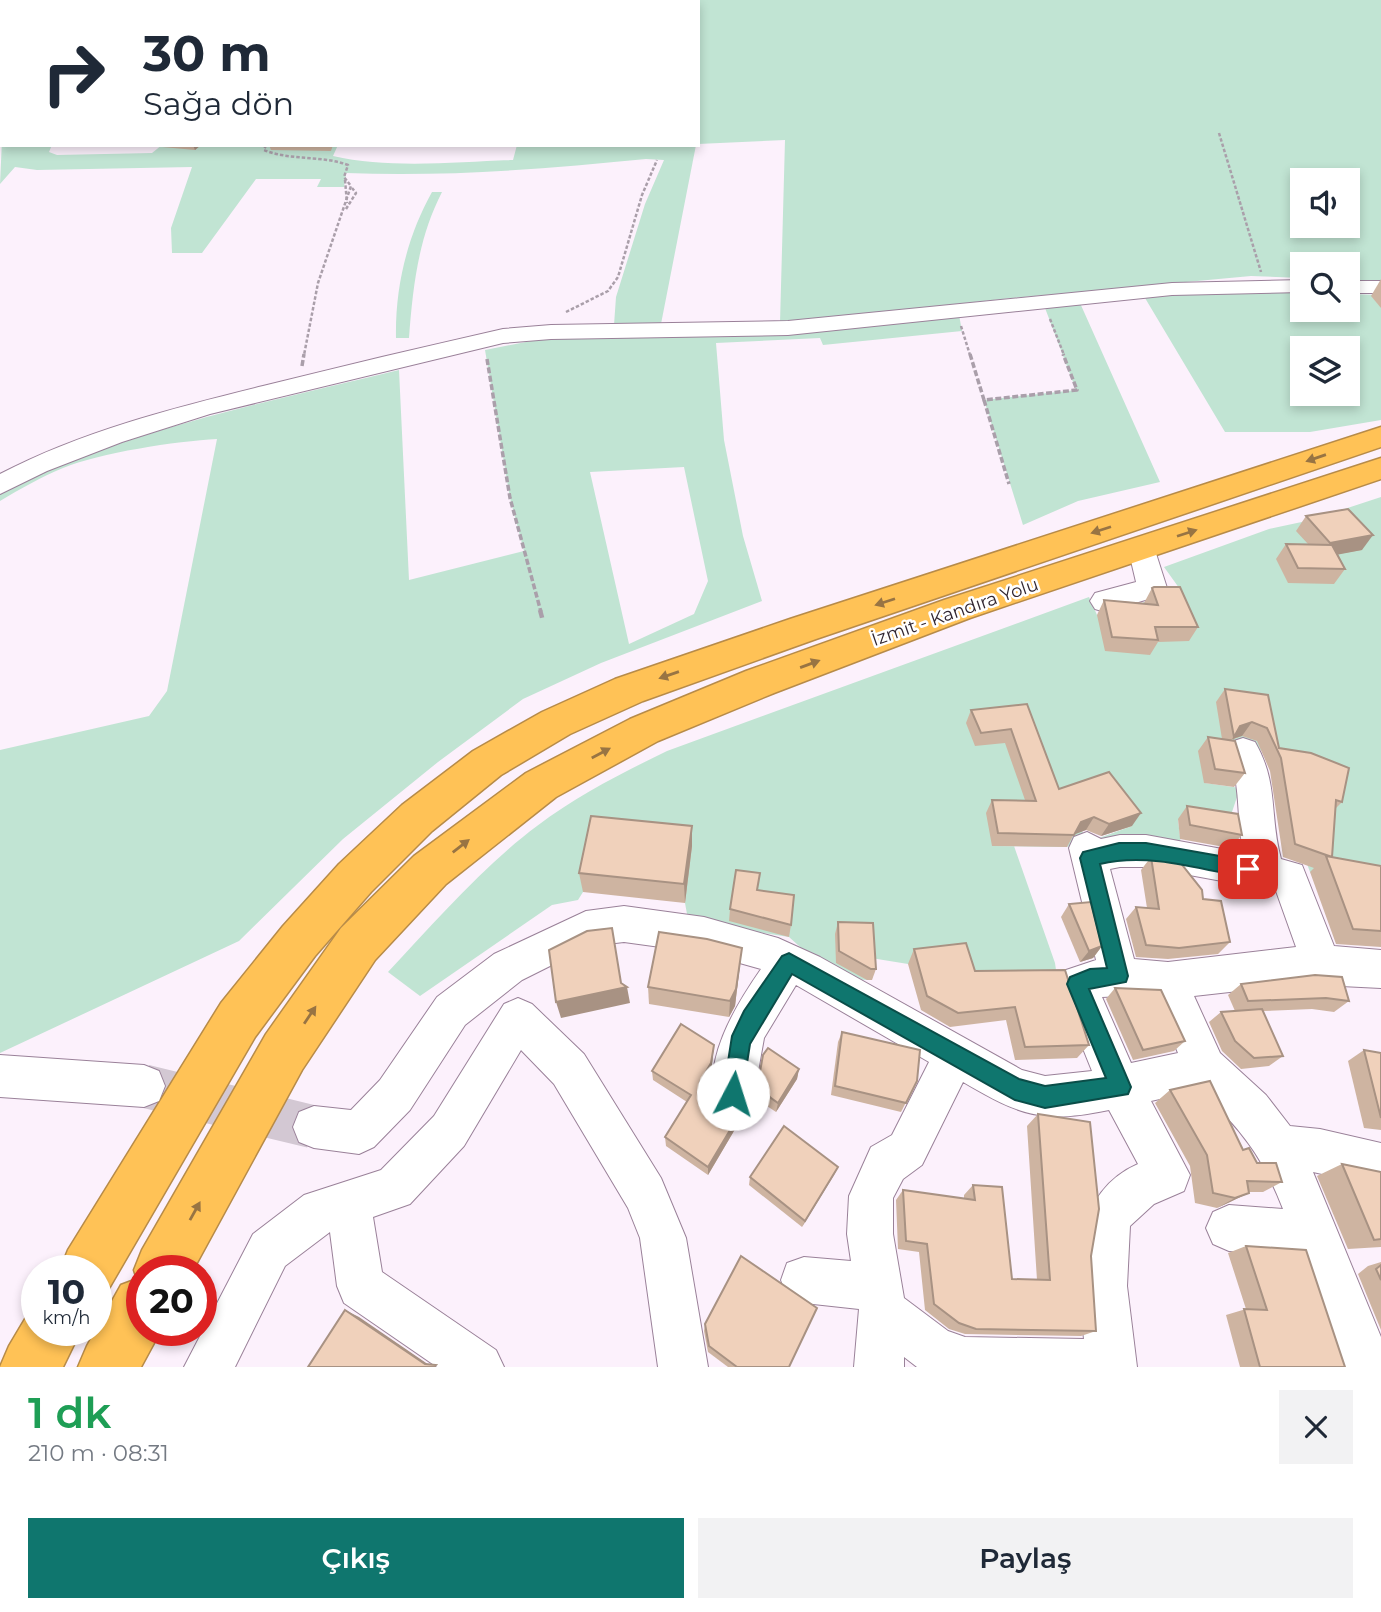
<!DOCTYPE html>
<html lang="tr">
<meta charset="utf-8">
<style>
body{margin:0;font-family:Montserrat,sans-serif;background:#f2f2f3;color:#1f2937;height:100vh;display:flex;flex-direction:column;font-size:26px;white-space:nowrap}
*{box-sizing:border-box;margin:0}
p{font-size:23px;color:#747a83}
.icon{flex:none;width:38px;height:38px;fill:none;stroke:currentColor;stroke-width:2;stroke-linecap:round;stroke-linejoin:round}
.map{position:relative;height:1367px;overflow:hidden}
.sheet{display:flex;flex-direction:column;background:#fff;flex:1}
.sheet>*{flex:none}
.top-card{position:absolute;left:0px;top:0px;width:700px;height:147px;box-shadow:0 4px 10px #0003;background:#fff;color:#1f2937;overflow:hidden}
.controls{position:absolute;left:1290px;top:168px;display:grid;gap:14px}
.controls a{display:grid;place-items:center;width:70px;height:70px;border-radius:0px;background:#fff;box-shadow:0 4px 10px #0003;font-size:35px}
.speed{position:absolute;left:21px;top:1255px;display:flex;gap:14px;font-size:35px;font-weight:700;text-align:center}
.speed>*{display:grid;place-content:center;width:91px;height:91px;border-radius:50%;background:#fff;box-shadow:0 4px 10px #0003;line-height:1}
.speed small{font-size:18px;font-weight:400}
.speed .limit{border:10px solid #d22;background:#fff;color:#111}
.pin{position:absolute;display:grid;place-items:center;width:60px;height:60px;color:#fff;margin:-30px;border-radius:14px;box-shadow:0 4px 10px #0006}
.me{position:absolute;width:77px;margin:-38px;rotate:5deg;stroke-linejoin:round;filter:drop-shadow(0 0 5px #0008)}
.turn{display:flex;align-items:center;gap:24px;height:147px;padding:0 28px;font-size:32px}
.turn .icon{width:91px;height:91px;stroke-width:2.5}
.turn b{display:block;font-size:49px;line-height:60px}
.round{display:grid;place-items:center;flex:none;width:74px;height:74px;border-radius:0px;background:#f2f2f3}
.summary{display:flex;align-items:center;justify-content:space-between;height:119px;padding:0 28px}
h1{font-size:42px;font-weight:600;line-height:52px;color:#1e9e55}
.primary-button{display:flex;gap:14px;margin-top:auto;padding:14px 28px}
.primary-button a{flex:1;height:80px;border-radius:0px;background:#0f766e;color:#fff;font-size:28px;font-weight:600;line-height:80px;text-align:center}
.primary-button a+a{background:#f2f2f3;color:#1f2937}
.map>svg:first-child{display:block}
</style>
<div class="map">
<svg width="1381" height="1367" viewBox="0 0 1381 1367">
<rect width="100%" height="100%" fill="#fcf1fc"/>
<g fill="#c1e4d3" fill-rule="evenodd">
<path d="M455,0H1381V281L1348,280V264H1302V278L1251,276L1012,298L780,323L785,140L698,144V2ZM1302,180H1348V226H1302Z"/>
<path d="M2,140V145H52L49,152L57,155L152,153L162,145H338L333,156C389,169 456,162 513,160L517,145H696L661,324L614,325L616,297L645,204L664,160L646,159C545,169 447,177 346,173L344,187H317L321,179H256L202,253H172L171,228L192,167L37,170L15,167L0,184Z"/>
<path d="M432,192H442C418,239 413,286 409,338H396C395,287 407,237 432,192Z"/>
<path d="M1221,291L1302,292V310H1348V294L1381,295V420L1310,432H1225L1145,298ZM1302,348H1348V394H1302Z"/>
<path d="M1080,303L1160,482L1078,501L1023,525L984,400L1076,390L1045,308Z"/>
<path d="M959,315L962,331L823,345L820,338L716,343L724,440L743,536L762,601L601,663L523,699L438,762L343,839L239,941L0,1053V750L149,716L167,691L217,439C177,441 99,453 63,468C41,477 20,489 0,501V493C125,430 263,403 399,370L409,580L524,551L510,498L485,350L546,338ZM684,467L708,581L694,614L629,644L590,472Z"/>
<path d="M1381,497V899L1365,882L1310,872L1265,751L1231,744L1205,783L1240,788L1227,827L1178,820L1181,845L1102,846L1099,838L1132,826L1059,800L1090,842L1066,847L992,846H1014L1055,963L1058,984L1004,1011L958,958L908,964L871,958L872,980L836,979L789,937L706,924L687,914L685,903L691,846L594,837L583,892L578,900L552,905L420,996L388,972C435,922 482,867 537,826C578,795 622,773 667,751L1089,597L1097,615L1151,620L1143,602H1172L1182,592L1164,567L1269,529L1311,520Z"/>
</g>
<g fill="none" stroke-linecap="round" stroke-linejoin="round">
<path stroke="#d3c8d3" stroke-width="43" stroke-dasharray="43 22" stroke-linecap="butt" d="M144,1086L314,1127"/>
<g stroke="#9a8199" stroke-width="2">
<g id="minor">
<path d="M1302,280V292L1172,295L788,335L551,339L503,343L210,414L122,442L47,471L0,494V474C82,431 174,408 263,386C343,366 423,347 503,329L551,325L788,321L1172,283Z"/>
<rect x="1348" y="281" width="33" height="12"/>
<path d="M1142,538L1152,541L1167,588L1162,595L1105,612L1095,609L1090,601L1095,593L1136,582L1128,548L1132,541Z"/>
<path d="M1243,738L1255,742C1279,783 1269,815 1281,859L1302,865L1334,946L1381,950V988L1301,984L1194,996L1220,1053L1266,1095L1290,1126L1320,1129L1381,1143V1187L1313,1172L1381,1337V1367H1344L1301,1256L1229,1251L1213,1244L1206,1228L1213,1212L1229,1205L1283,1209C1263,1157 1240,1127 1199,1090L1151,1101L1190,1175L1184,1191L1154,1204L1130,1226L1127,1286L1137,1367H917L904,1357V1367H854L859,1309L804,1303L787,1297L781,1280L787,1263L804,1257L851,1261L847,1234L849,1196L871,1147L892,1135L929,1062L796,985L764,1038L754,1094L748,1109L733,1115L718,1109C699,1064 736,1005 761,969L704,953L624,942L590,946L522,980L465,1025L410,1110L374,1147L359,1154L314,1148L299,1142L293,1127L299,1112L314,1106L351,1110L380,1080L437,997L494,954L586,911L624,906L704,917L778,938L820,957L1022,1070L1045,1076L1092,1071L1057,984L1063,971L1096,960L1069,848L1074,837L1087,832L1101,839L1120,835H1146L1244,853C1235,818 1243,784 1226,752L1231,742ZM1120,867H1146L1276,891L1296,947L1168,962L1134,959L1110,869ZM1122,996L1156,999L1178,1053L1131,1063L1102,997ZM963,1082C1021,1116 1042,1124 1109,1110L1138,1164C1068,1195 1077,1275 1084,1339L965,1337L948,1331L904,1298L893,1234V1198L903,1179L922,1165Z"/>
<path d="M518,998L532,1004L584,1054L661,1178L686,1238L708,1367H658L640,1238L628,1208L554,1084L521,1050L464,1146L410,1204L373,1217L382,1272L496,1350L504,1367H437L344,1303L337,1286L330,1232L285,1266L235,1367H184L253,1234L304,1195L381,1170L434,1116L504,1004Z"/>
<path d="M0,1055L144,1065L159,1071L165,1086L159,1101L144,1107L0,1097Z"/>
</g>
</g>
<g stroke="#b78b49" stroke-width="3">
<g id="highway">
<path d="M1381,427V447L816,639L643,701L570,734L501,775L432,831L371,892L315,956L255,1037L108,1290L96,1295V1270H60L68,1250L221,1003L283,926L339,864L402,805L473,751L542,712L615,679L790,619Z"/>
<path d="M1381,458V479L970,618L774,693L658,741L556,797L446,884L375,960L302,1070L193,1270H142V1330H161L141,1367H78L87,1346L121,1285L137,1279L134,1270L142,1250L266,1034L341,928L414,856L526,773L630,719L746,671L944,600Z"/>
<path d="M37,1307V1330H81L63,1367H0L9,1346L31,1309Z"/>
</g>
</g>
<g stroke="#aa9faa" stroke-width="2.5" stroke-dasharray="3.5 2" stroke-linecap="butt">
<path d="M76,2L79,0"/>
<path d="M1219,133L1261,272"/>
<path d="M266,145L264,150C291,161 321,155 348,165L344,177L351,186L318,283L304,355"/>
<path d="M345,180L347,203"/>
<path d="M346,209L356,193L352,188"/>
<path d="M566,312L608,291L618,277L642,195L657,160"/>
<path d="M1050,319L1064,355"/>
<path d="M961,326L970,355"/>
</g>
<g stroke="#aa9faa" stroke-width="3.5" stroke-dasharray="6 2.5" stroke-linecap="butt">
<path d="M970,354L984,400L1077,390L1063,354"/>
<path d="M487,359L510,498L541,612"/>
<path d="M302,366L304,354"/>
<path d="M984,400L1009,484"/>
</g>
<path stroke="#aa9faa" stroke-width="4.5" stroke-dasharray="8 3.5" stroke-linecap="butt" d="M540,610L543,621"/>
<use href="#minor" fill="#fff" fill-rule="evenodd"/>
<use href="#highway" fill="#ffc256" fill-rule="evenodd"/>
</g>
<g fill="#ceb4a1">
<path d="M162,145H201L195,150L162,147Z"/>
<path d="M269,145H333L331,151L271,150Z"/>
<path d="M1381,279V308L1371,296Z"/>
<path d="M1306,516L1362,550L1338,554L1345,569L1334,584L1288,583L1276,559L1286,544H1308L1296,531Z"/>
<path d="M1152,588L1198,627L1189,641L1158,642L1150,655L1105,651L1097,615L1104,600L1144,603Z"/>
<path d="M1225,689L1268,695L1279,748L1342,802L1336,808L1332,857L1381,866V947L1336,944L1310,872L1314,868L1283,857L1270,771L1257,741L1242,736L1231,740L1245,773L1234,787L1204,783L1198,751L1208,737L1222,739L1216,702Z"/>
<path d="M1027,704L1059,789L1132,826L1101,836L1086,830L1074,834L1067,847L992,846L986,813L992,800H1025L1005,743L975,746L966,723L971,710Z"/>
<path d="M1187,806L1242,835L1230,848L1180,839L1178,819Z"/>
<path d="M692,846L685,903L583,892L579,873Z"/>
<path d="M1151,857L1203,899L1230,942L1218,954L1168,959L1136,957L1126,919L1136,907L1147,908L1141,870Z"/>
<path d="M758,890L791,925L789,937L729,921L730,909Z"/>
<path d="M1069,904L1102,946L1093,958L1080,962L1061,917Z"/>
<path d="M838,922L876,969L872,980H867L836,963L835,934Z"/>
<path d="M742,948L735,1006L729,1017L649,1004L648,987Z"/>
<path d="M914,949L975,971L1089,1045L1077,1058L1015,1060L1006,1020L950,1027L921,1010L908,964Z"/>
<path d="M1241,984L1349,1001L1334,1012L1312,1009L1263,1011L1283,1056L1269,1066L1241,1069L1222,1051L1209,1022L1221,1012L1235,1011L1228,995Z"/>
<path d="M1115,988L1185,1041L1174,1051L1133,1060L1106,999Z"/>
<path d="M842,1032L917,1081L901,1112L831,1095L838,1042Z"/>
<path d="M714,1045L711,1073L704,1085L718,1102L741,1119L708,1175L666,1146L665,1137L687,1102L653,1080L652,1071Z"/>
<path d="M1364,1050L1381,1053V1130L1364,1128L1348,1061Z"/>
<path d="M763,1055L799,1069L797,1079L776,1112L755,1098Z"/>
<path d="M1170,1090L1257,1163L1282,1182L1263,1192H1249L1230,1202L1217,1208L1195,1203L1190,1166L1155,1103Z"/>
<path d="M1038,1114L1091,1256L1096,1331L1081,1336L965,1334L949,1329L925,1310L919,1252L898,1249L896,1200L903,1190L964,1199V1195L973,1185L1012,1279L1037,1280L1027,1126Z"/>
<path d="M1342,1164L1381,1172V1247L1348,1249L1317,1176Z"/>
<path d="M838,1167L802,1227L749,1185L750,1177Z"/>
<path d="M1246,1246L1345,1367H1240L1226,1315L1246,1309L1228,1253Z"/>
<path d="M1381,1262V1330L1358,1274L1368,1266Z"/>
<path d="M705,1324L789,1367H728L708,1352L704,1331Z"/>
</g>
<g fill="#a89283">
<path d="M193,145H201L195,150Z"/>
<path d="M1373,535L1362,550L1320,558L1330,543Z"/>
<path d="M1252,722L1242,736L1232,739L1240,726Z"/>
<path d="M1141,813L1132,826L1101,836L1109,824Z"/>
<path d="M1094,817L1086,830L1073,835L1081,822Z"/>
<path d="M692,826V846L685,903L684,884Z"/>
<path d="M1102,946L1093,958L1080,962L1089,951Z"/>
<path d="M742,948L735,1006L729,1017L730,1001Z"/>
<path d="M627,987L630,1003L561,1018L556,1002Z"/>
<path d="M714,1045L711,1073L700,1092V1082Z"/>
<path d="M799,1069L797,1079L776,1112L778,1103Z"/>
<path d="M742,1110L741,1119L708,1175V1167Z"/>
<path d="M838,1167L834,1175L802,1227L805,1221Z"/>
<path d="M1249,1193L1230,1202L1217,1208L1235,1198Z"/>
<path d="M345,1310L359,1317L432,1367L425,1364Z"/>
</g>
<g fill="#f0d1bb" stroke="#a89283" stroke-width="2">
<path d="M1348,509L1373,535L1330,543L1306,516Z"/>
<path d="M1286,544L1332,545L1345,569L1298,568Z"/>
<path d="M1154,587H1180L1198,627H1155L1158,640L1112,637L1104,600L1158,605L1152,588Z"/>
<path d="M1225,689L1268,695L1279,748L1311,753L1349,768L1342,802L1336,800L1332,857L1295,844L1281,758L1267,728L1252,722L1240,726L1234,737Z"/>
<path d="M1027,704L1059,789L1109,772L1141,813L1109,824L1094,817L1081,822L1074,835L998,833L992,800L1036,801L1011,729L981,733L971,710Z"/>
<path d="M1208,737L1235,741L1245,773L1215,769Z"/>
<path d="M1187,806L1238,814L1242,835L1190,825Z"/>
<path d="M591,816L692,826L684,884L579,873Z"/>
<path d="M1326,856L1381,866V931L1353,929Z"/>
<path d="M1151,857L1179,861L1202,890L1203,899L1221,901L1230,942L1179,948L1146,945L1136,907L1159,909Z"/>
<path d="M736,870L760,873L757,890L794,895L791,925L730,909Z"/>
<path d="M1091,902L1102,946L1089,951L1069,904Z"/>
<path d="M838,922L873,923L876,969H871L839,951Z"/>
<path d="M612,928L621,983L627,987L556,1002L549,950L587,931Z"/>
<path d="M659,932L707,939L742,948L736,989L730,1001L648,987Z"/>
<path d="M966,943L975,971L1065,970L1089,1045L1025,1047L1015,1007L958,1013L927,996L914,949Z"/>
<path d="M1315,975L1342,977L1349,1001L1326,998L1248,1001L1241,984Z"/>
<path d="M1115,988L1161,990L1185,1041L1143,1050Z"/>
<path d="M1262,1009L1283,1056L1254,1058L1235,1041L1221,1012Z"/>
<path d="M681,1024L714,1045L711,1063L700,1082L714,1091L718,1102L742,1110L708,1167L665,1137L691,1095L652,1071Z"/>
<path d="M842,1032L920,1050L917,1081L906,1103L835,1086Z"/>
<path d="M768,1048L799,1069L778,1103L757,1088L763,1055Z"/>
<path d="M1364,1050L1381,1053V1118Z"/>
<path d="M1210,1081L1243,1150L1249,1148L1257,1163H1276L1282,1182L1247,1181L1249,1193L1235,1198L1213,1193L1207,1155L1170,1090Z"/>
<path d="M1038,1114L1090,1122L1099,1209L1091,1256L1096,1331L976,1329L959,1323L934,1304L927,1244L906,1241L903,1190L975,1200L973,1185L1002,1187L1012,1279L1050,1280Z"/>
<path d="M784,1126L838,1167L805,1221L750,1177Z"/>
<path d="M1342,1164L1381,1172V1239L1374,1240Z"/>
<path d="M1246,1246L1306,1250L1345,1367H1260L1244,1309L1267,1310Z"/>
<path d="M741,1256L817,1308L789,1367H737L709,1346L705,1324Z"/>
<path d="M1381,1265V1280L1376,1269Z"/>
<path d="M345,1310L425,1364L436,1365L434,1367H308Z"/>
</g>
<defs><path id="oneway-solid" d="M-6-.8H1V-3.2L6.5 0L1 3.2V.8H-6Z" transform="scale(1.75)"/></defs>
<g fill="#987443">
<use href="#oneway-solid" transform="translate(1316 458) rotate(161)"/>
<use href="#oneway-solid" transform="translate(1101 530) rotate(162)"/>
<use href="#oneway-solid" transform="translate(1187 533) rotate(-18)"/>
<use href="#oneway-solid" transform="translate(885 602) rotate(162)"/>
<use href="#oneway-solid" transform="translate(810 664) rotate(-20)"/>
<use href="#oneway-solid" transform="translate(669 675) rotate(161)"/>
<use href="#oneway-solid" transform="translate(601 753) rotate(-28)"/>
<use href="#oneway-solid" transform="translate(461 846) rotate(-38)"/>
<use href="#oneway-solid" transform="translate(310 1015) rotate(-56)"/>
<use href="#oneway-solid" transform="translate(195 1211) rotate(-61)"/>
</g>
<path fill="#0f766e" stroke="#0a4d48" stroke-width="2" d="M1119,843H1146L1248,861L1255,864L1257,869L1255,875L1248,878C1200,869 1148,852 1100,864L1128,976L1126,982L1089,989L1131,1087L1128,1094L1045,1108L1015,1100L792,974L750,1044L741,1101L733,1105L726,1101L723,1094L732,1036L744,1011L782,956L789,953L1019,1079L1045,1086L1106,1078L1067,984L1070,977L1090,969L1107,968L1080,858L1083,852Z"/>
<g text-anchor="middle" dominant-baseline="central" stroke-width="5" stroke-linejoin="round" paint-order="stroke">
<g font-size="18" fill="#312630" stroke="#fff">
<text transform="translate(955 612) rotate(-19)">İzmit - Kandıra Yolu</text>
</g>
</g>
</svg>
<div class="controls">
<a><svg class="icon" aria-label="sound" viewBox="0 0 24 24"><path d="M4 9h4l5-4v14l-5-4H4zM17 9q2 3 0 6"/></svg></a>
<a><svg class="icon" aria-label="search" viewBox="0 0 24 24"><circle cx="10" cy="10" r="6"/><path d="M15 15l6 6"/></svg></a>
<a><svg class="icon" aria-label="layers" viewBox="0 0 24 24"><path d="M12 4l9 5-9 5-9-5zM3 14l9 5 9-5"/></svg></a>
</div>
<div class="speed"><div>10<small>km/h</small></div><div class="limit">20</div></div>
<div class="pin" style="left:1248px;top:869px;background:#d93025"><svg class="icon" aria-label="arrive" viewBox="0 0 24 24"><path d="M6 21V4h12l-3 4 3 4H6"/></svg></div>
<svg class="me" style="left:733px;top:1094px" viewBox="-20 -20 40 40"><circle r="19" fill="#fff"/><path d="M0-13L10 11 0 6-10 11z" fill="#0f766e"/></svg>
<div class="top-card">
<div class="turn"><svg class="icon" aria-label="right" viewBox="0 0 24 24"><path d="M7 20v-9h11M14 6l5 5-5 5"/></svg><div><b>30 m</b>Sağa dön</div></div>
</div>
</div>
<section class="sheet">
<div class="summary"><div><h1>1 dk</h1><p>210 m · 08:31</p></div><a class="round"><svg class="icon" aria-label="close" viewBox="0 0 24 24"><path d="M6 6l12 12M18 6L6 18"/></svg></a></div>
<div class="primary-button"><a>Çıkış</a><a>Paylaş</a></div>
</section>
